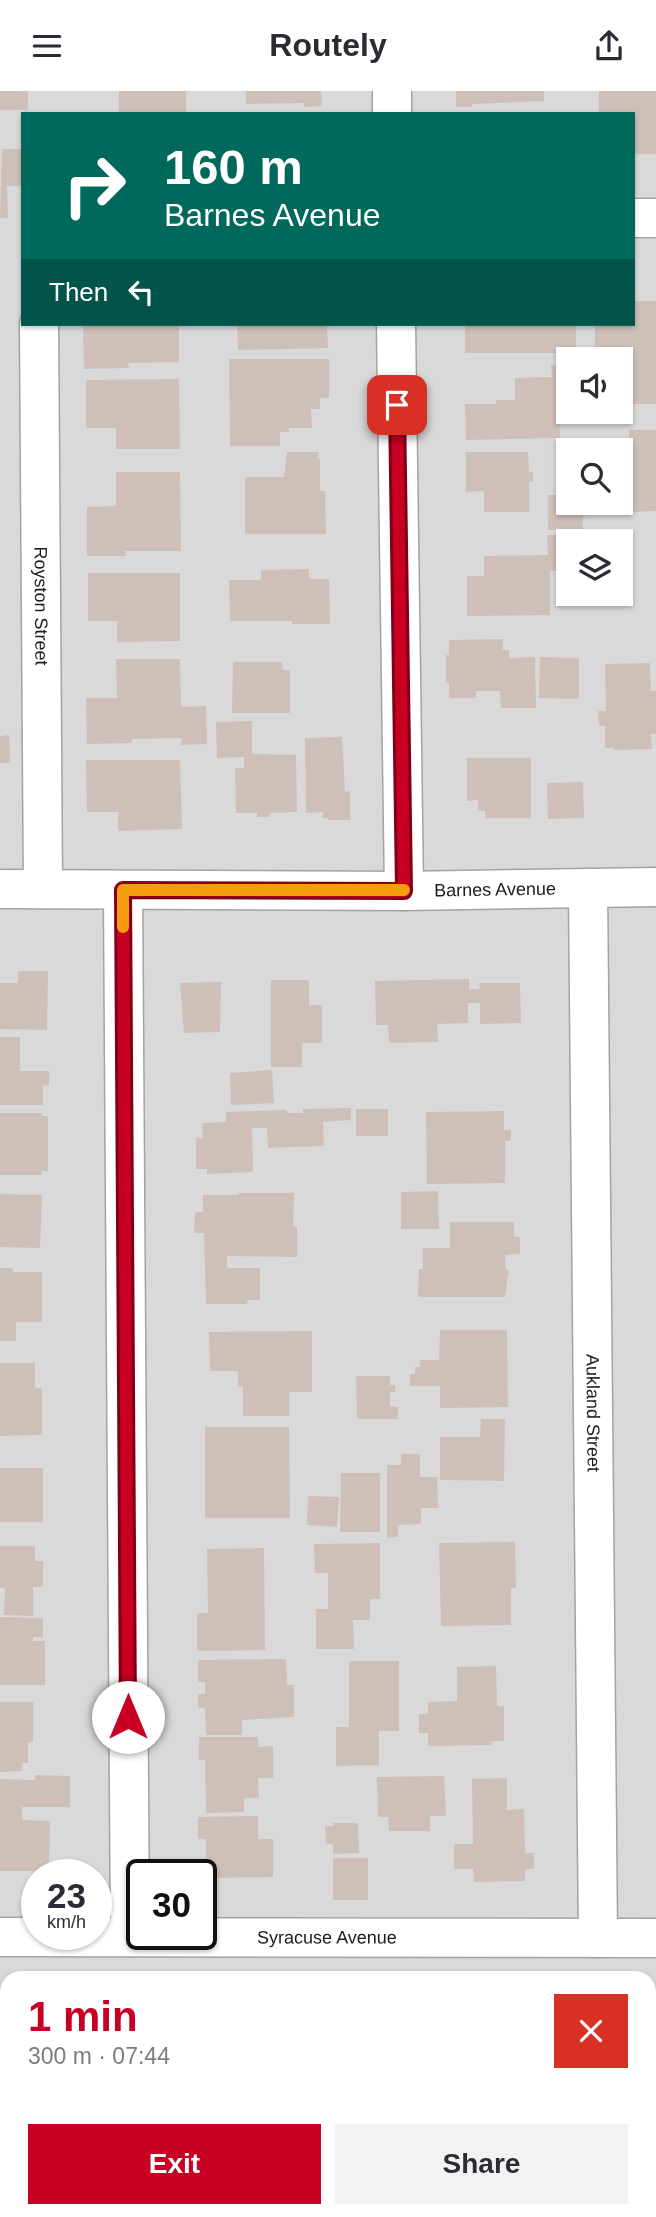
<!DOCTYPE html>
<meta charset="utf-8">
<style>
body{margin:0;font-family:Arial,sans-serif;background:#f2f2f3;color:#2b2b33;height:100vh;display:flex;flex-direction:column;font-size:26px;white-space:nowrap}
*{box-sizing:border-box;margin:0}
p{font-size:23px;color:#7c7c81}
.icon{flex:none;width:38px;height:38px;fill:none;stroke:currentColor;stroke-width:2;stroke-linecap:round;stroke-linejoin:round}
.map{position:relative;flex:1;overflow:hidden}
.side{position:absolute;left:0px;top:1880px;width:656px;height:247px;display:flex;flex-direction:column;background:#fff;border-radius:21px 21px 0 0;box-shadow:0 2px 5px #0004}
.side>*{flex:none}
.hud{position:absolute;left:21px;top:21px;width:614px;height:214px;border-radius:0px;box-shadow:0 2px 5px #0004;background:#00695c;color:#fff;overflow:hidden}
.fabs{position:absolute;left:556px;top:256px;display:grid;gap:14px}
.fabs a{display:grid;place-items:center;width:77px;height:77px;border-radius:0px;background:#fff;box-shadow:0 2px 5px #0004;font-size:35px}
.speed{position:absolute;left:21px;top:1768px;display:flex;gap:14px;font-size:35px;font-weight:700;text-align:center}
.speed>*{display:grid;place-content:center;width:91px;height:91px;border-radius:50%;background:#fff;box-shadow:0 2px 5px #0004;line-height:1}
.speed small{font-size:18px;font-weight:400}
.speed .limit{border:4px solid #111;border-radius:10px;background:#fff;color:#111}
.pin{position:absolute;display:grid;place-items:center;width:60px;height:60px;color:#fff;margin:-30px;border-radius:14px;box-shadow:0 4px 10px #0006}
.me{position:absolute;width:77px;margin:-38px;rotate:0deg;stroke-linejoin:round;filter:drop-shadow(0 0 5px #0008)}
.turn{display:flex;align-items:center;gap:24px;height:147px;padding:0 28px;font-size:32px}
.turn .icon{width:91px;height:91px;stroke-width:2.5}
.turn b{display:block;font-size:49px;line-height:60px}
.then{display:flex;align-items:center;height:66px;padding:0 28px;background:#0003;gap:14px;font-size:26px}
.round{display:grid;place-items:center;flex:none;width:74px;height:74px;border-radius:0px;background:#f2f2f3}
.head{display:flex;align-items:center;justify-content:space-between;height:119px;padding:0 28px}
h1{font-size:42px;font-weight:700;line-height:52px;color:#c80023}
.primary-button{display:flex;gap:14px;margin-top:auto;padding:14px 28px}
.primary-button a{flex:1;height:80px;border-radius:0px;background:#c80023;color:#fff;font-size:28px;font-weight:700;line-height:80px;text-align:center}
.primary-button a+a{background:#f2f2f3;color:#2b2b33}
header{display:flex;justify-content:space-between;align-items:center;height:91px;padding:0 28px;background:#fff;font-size:32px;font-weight:700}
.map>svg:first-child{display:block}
</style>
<header><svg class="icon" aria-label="menu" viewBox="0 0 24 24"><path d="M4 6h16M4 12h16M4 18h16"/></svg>Routely<svg class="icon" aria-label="share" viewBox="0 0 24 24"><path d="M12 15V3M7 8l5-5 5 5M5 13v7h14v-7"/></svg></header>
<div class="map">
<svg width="656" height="2126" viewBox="0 0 656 2126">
<rect width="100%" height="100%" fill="#efe7e0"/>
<path fill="#dad9d9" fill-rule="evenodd" d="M0,0H656V2126H0ZM23,23H634V233H23ZM569,268H621V320H569ZM569,359H621V411H569ZM569,450H621V502H569ZM37,1783H96V1843H37ZM142,1783H201V1843H142ZM7,1886H649V2119H7Z"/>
<g fill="#cfbfb9">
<rect x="0" y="0" width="28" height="19"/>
<rect x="119" y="0" width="67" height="23"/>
<path d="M246,0H321L322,15L304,16V12L246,13Z"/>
<path d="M456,0H544V10L472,13V16H456Z"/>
<path d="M599,0H656V63H634V23H599Z"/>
<path d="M2,58H23V95H7L8,127H0Z"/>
<path d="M634,210H656V313H621V268H595V233H634Z"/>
<path d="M83,233H179V271L128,272L129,277L84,278Z"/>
<path d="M237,233H327L328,257L238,259Z"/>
<rect x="465" y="233" width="111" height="29"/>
<path d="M229,268H329V307H320V318H311L312,337H289V341H280V355H230Z"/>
<path d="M569,273V312H559L560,347L466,349L465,313H496V309H515V287L552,286L551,274Z"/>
<path d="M179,288L180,358H116V337H86V289Z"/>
<path d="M629,339H656V420L630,421Z"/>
<path d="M287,361H318V368H320V400H325L326,443H245V386H284Z"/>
<path d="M466,361H528L529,381H533V390L529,391V421H484V400L466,401Z"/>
<path d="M116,381H180L181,460H125L126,465H87V416L116,415Z"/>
<path d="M548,404H569V411H583V439H548Z"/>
<path d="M547,444H583V450H569V480H550V524L467,525V485H484V465L548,464Z"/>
<path d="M309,478V488H329L330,533H292V530H230L229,489H261V479Z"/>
<path d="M88,482H180V550L117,551V530H88Z"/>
<path d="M503,548V559H509V567L535,566L536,617H501L500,600H476V607H449V592H446V564H449V549Z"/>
<path d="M540,566L579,567V608L539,607Z"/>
<path d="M116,568H180L181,616L206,615L207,653L181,654L182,647L132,648V652L87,653L86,607H117Z"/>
<path d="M233,571H282L283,579H290V622H232Z"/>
<path d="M650,572L651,600H656V643H651L652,658L614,659V657H605V635H599L598,620H606L605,573Z"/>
<path d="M252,630V663L296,664L297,721L269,722L270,726H257V722H236L235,677H244V666L217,667L216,631Z"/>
<path d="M9,644L10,672H0V645Z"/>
<path d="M342,646L345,701L350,700V729H328V727H323V721L306,722L305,647Z"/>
<path d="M467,667H531V727H485V720H478V709L467,710Z"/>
<path d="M86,669H180L182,738L118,740V721H87Z"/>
<path d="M583,691L584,727L548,728L547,692Z"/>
<path d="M18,880H48L47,939L0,938V892H18Z"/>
<path d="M469,888V898H480L479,892H520L521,932L480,933V912H468V932L437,933L438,951L389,952L388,934H376L375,890Z"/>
<path d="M271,889H309V914H322V952H302V976H271Z"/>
<path d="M221,891L220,941L184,942L180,892Z"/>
<path d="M0,946H20V980H49V995L43,994V1014H0Z"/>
<path d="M272,979L274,1012L231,1014L230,982Z"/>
<path d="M351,1017V1029L323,1031L324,1055L268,1057L267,1037H252L253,1081L207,1083V1078H196V1047H203L202,1032L226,1031V1021L287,1019V1022H303V1018Z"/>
<rect x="356" y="1018" width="32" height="27"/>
<path d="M504,1020V1039H511V1050H505V1092L427,1093L426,1021Z"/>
<path d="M0,1022H42V1025H48V1080H42V1084H0Z"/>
<path d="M438,1100L439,1138H401V1101Z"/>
<path d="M239,1102H294L293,1136H297V1166L227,1165V1177H260V1209H248L247,1213H206L204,1142H194L195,1121H203V1104H239Z"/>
<path d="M0,1103L42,1104L40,1157L0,1156Z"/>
<path d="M450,1131H514V1146H520V1163L505,1164L506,1179H509L505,1206H418L419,1178H423V1157H450Z"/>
<path d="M0,1177H13V1181H42V1231H16V1250H0Z"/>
<path d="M440,1239H507L508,1316L440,1317V1295H410V1283H415V1276H420V1269H439Z"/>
<path d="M312,1240V1301H289V1325H243V1296H238V1280H210L209,1241Z"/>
<path d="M0,1272H35V1297H42V1344L0,1345Z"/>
<path d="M356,1285H390V1294H395V1301H390V1315L398,1316V1328H357Z"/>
<path d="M481,1328H505L504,1390L440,1389V1346H480Z"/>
<path d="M205,1336H289L290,1427H205Z"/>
<path d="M401,1363H420V1386H437L438,1417H421V1433L398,1434V1446L387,1447V1374H401Z"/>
<rect x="0" y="1377" width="43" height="54"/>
<path d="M341,1382H380V1441H340Z"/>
<path d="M308,1405L339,1406L337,1436L307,1434Z"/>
<path d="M515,1451L516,1497H511V1534L441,1535L439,1452Z"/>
<path d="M380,1452V1508H370V1529H353L354,1558H316V1518H328V1482H315L314,1453Z"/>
<path d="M0,1455H35V1470H43V1496H33V1525L4,1524L5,1497H0Z"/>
<path d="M264,1457L265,1559L197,1560V1522H208L207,1458Z"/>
<path d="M0,1526L43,1527V1546H33V1550H45V1594H0Z"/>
<path d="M286,1568L287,1594H294V1626L242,1629V1644H206L205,1617H198V1603H205V1591H198V1569Z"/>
<path d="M349,1570H399V1640H379V1674L336,1675V1636H349Z"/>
<path d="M496,1575L497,1615H504V1650H492L491,1654L428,1655V1642H419V1623H428V1611L457,1610V1576Z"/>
<path d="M0,1611H33V1651H28V1672H22V1680L0,1681Z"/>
<path d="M199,1646H258V1656L273,1655V1687H258L259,1707H244V1721L206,1722L205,1669H199Z"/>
<path d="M35,1684L70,1685V1716H22V1729L50,1730L49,1780H0V1688L35,1689Z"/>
<path d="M444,1685L446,1725H430V1740H389L388,1726H378L377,1686Z"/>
<path d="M507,1687V1719L524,1718L525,1762H534V1778H525V1790L474,1791L473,1778H454V1753H473L472,1688Z"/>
<path d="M258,1725V1748H273V1786L206,1787V1748H198V1726Z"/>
<path d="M333,1732H358L359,1762L333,1763V1753H326L325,1735H333Z"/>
<rect x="333" y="1767" width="35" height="42"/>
<path d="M650,1937H656V2019H651Z"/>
<path d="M0,1968H2L3,2013H0Z"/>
<rect x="649" y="2051" width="7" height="48"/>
<path d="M649,2101L656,2102V2126H637V2119H649Z"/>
<path d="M93,2119H120V2122H128V2126H94Z"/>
</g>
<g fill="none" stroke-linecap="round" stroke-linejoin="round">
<g stroke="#a3a3a3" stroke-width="41">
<g id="minor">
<path d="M392,0V23"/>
<path d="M634,127H656"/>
<path id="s1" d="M39,233L43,798"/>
<path d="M396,233L404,800"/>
<path id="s2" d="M588,797L598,1847"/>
<path id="s3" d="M0,798L404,800L656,796"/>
<path d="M123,799L130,1846"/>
<path id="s4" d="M0,1846L656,1847"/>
</g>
</g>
<use href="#minor" stroke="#fff" stroke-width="38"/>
</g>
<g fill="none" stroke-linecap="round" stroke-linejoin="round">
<g stroke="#820017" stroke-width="18">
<path id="route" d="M128,1626L123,799L404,800L397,314"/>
</g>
<use href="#route" stroke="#c80023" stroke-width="12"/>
<path stroke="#f59e0b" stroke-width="12" d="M123,836V799H404"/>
</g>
<g text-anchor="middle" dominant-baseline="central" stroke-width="6" stroke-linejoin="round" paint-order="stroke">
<g font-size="18" fill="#1c1c1c" stroke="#fff">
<text stroke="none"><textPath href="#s1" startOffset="282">Royston Street</textPath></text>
<text stroke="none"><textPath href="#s3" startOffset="495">Barnes Avenue</textPath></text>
<text stroke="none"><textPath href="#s2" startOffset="525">Aukland Street</textPath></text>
<text stroke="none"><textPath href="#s4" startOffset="327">Syracuse Avenue</textPath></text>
</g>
</g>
</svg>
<div class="fabs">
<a><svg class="icon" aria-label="sound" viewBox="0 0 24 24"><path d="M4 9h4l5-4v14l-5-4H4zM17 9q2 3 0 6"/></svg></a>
<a><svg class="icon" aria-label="search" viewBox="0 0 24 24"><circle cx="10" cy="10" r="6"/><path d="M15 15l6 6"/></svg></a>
<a><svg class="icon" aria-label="layers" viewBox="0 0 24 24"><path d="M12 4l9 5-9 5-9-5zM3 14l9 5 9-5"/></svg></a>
</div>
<div class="speed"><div>23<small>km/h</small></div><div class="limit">30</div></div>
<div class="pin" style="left:397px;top:314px;background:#d93025"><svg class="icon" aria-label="arrive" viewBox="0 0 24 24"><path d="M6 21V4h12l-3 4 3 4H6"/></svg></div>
<svg class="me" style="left:128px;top:1626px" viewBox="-20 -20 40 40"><circle r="19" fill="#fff"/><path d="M0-13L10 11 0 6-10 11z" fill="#c80023"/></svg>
<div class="hud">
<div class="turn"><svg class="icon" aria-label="right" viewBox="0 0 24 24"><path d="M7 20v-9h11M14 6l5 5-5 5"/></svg><div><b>160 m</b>Barnes Avenue</div></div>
<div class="then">Then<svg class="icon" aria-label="left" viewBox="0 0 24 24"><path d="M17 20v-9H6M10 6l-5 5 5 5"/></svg></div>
</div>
<section class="side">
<div class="head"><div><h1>1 min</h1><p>300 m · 07:44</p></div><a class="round" style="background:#d93025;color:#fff"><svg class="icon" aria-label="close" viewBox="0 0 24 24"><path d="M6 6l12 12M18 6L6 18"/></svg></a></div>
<div class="primary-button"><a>Exit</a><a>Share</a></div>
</section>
</div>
